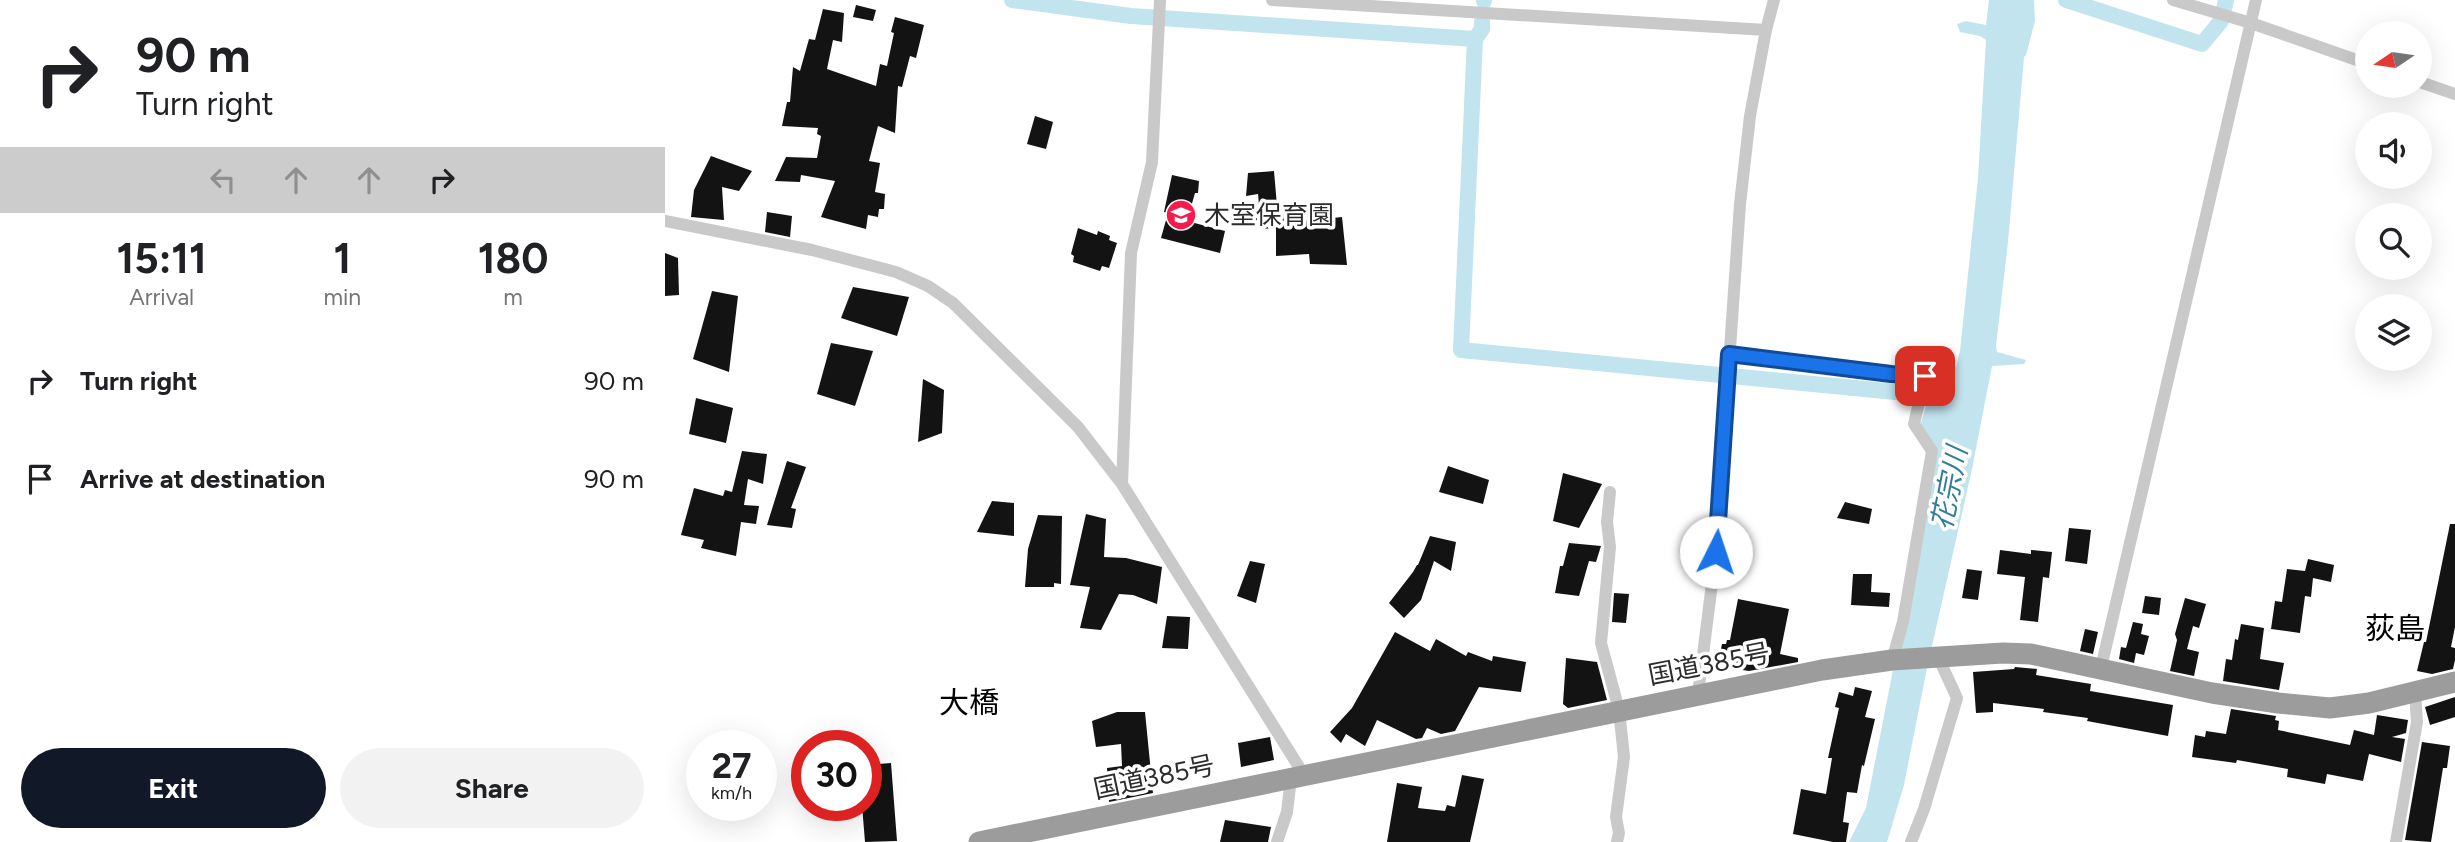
<!DOCTYPE html>
<meta charset="utf-8">
<style>
body{margin:0;font-family:Figtree,"Noto Sans JP",sans-serif;background:#f2f2f2;color:#202124;height:100vh;display:flex;flex-direction:column;font-size:26px;white-space:nowrap}
*{box-sizing:border-box;margin:0}
p{font-size:23px;color:#757577}
.icon{flex:none;width:38px;height:38px;fill:none;stroke:currentColor;stroke-width:2;stroke-linecap:round;stroke-linejoin:round}
.map{position:relative;flex:1;overflow:hidden}
.side{display:flex;flex-direction:column;background:#fff;width:665px}
.side>*{flex:none}
.top-card{background:#fff;color:#202124;overflow:hidden}
.needle{width:46px;rotate:257deg}
.tools{position:absolute;left:1690px;top:21px;display:grid;gap:14px}
.tools a{display:grid;place-items:center;width:77px;height:77px;border-radius:50%;background:#fff;box-shadow:0 7px 28px #0002;font-size:35px}
.speed{position:absolute;left:21px;top:730px;display:flex;gap:14px;font-size:35px;font-weight:700;text-align:center}
.speed>*{display:grid;place-content:center;width:91px;height:91px;border-radius:50%;background:#fff;box-shadow:0 7px 28px #0002;line-height:1}
.speed small{font-size:18px;font-weight:400}
.speed .limit{border:10px solid #d22;background:#fff;color:#111}
.pin{position:absolute;display:grid;place-items:center;width:60px;height:60px;color:#fff;margin:-30px;border-radius:14px;box-shadow:0 4px 10px #0006}
.me{position:absolute;width:77px;margin:-38px;rotate:4deg;stroke-linejoin:round;filter:drop-shadow(0 0 5px #0008)}
.turn{display:flex;align-items:center;gap:24px;height:147px;padding:0 21px;font-size:32px}
.turn .icon{width:91px;height:91px;stroke-width:2.5}
.turn b{display:block;font-size:49px;line-height:60px}
.lanes{display:flex;align-items:center;height:66px;padding:0 21px;background:#0003;justify-content:center;gap:35px;direction:ltr}
.lanes .off{opacity:.35}
.eta{display:flex;justify-content:space-evenly;align-items:center;height:119px;text-align:center}
.eta b{font-size:42px;font-weight:700;line-height:49px}
.action{display:flex;gap:14px;margin-top:auto;padding:14px 21px}
.action a{flex:1;height:80px;border-radius:42px;background:#111827;color:#fff;font-size:28px;font-weight:700;line-height:80px;text-align:center}
.action a+a{background:#f2f2f2;color:#202124}
ul{padding:0;list-style:none}
li{display:flex;align-items:center;gap:21px;height:98px;padding:0 21px}
li div{flex:1}
li b{display:block;font-size:26px}
li em{font-style:normal}
main{display:flex;flex:1;min-height:0}
.map>svg:first-child{display:block}
</style>
<main>
<section class="side">
<div class="top-card">
<div class="turn"><svg class="icon" aria-label="right" viewBox="0 0 24 24"><path d="M7 20v-9h11M14 6l5 5-5 5"/></svg><div><b>90 m</b>Turn right</div></div>
<div class="lanes"><svg class="icon off" aria-label="left" viewBox="0 0 24 24"><path d="M17 20v-9H6M10 6l-5 5 5 5"/></svg><svg class="icon off" aria-label="ahead" viewBox="0 0 24 24"><path d="M12 20V5M6 11l6-6 6 6"/></svg><svg class="icon off" aria-label="ahead" viewBox="0 0 24 24"><path d="M12 20V5M6 11l6-6 6 6"/></svg><svg class="icon" aria-label="right" viewBox="0 0 24 24"><path d="M7 20v-9h11M14 6l5 5-5 5"/></svg></div>
</div>
<div class="eta">
<div><b>15:11</b><p>Arrival</p></div>
<div><b>1</b><p>min</p></div>
<div><b>180</b><p>m</p></div>
</div>
<ul>
<li><svg class="icon" aria-label="right" viewBox="0 0 24 24"><path d="M7 20v-9h11M14 6l5 5-5 5"/></svg><div><b>Turn right</b></div><em>90 m</em></li>
<li><svg class="icon" aria-label="arrive" viewBox="0 0 24 24"><path d="M6 21V4h12l-3 4 3 4H6"/></svg><div><b>Arrive at destination</b></div><em>90 m</em></li>
</ul>
<div class="action"><a>Exit</a><a>Share</a></div>
</section>
<div class="map">
<svg width="1790" height="842" viewBox="0 0 1790 842">
<rect width="100%" height="100%" fill="#fff"/>
<path fill="#c2e4ee" d="M1324,0H1369L1370,21L1361,55L1359,57L1343,242L1331,346L1332,352L1361,360L1359,364L1327,366L1307,469L1262,668L1239,785L1222,842H1184L1201,808L1271,450L1255,426L1270,375L1282,373L1291,367L1295,351L1313,178L1321,40L1315,36L1295,32L1292,24L1301,21L1321,25Z"/>
<g fill="none" stroke-linecap="round" stroke-linejoin="round">
<g stroke="#c2e4ee" stroke-width="16">
<path d="M347,0L466,16L810,39L796,350L1241,393"/>
<path d="M1401,0L1537,44L1556,21"/>
<path d="M819,1V0"/>
<path d="M1559,9L1561,0"/>
<path d="M810,39L817,29V22"/>
</g>
</g>
<g fill="#131313">
<path d="M191,5L211,10L208,21L188,17Z"/>
<path d="M158,9L179,13L177,42L168,40L162,69L211,86L215,64L222,66L229,33L226,32L230,17L259,25L251,58L245,56L237,87L233,86L230,133L213,126L204,161L215,163L210,192L220,194L219,209H214L213,217L203,215L201,229L156,217L170,181L136,175L135,182L110,181L121,157L152,158L156,136L152,134L153,128L117,126L122,102H125L128,67L135,71L144,39L150,40Z"/>
<path d="M370,116L388,122L381,149L362,144Z"/>
<path d="M46,156L87,171L74,191L57,187L59,220L26,217L29,190Z"/>
<path d="M609,171L612,206L639,207V221L677,217L682,265L645,264L644,254L611,256V229L590,228V217L595,216L593,194L581,196L583,173Z"/>
<path d="M507,175L534,181L533,193H530L522,221L560,231L555,253L496,238L503,213L499,212Z"/>
<path d="M102,212L127,216L125,237L100,232Z"/>
<path d="M413,228L432,235L433,231L445,236L444,240L452,243L444,268L437,266L435,271L408,262L409,256L406,254Z"/>
<path d="M0,253L13,258L14,295L0,296Z"/>
<path d="M188,287L244,297L232,336L176,318Z"/>
<path d="M47,291L73,296L64,372L28,359Z"/>
<path d="M166,343L208,351L190,406L152,394Z"/>
<path d="M258,379L279,390L277,433L253,442Z"/>
<path d="M31,398L68,408L61,443L24,434Z"/>
<path d="M77,451L102,454L98,484L83,479L79,505L94,506L91,524L76,522L71,556L36,548L39,540L16,535L29,488L58,496L60,490L67,492Z"/>
<path d="M122,461L141,467L126,508L131,509L127,528L102,525Z"/>
<path d="M783,466L824,480L818,504L774,492Z"/>
<path d="M898,473L937,484L914,528L888,521Z"/>
<path d="M327,501L349,503V536L312,532Z"/>
<path d="M1180,502L1207,509L1204,524L1172,518Z"/>
<path d="M421,514L441,519L439,557L461,558L497,567L492,604L468,595L454,594L436,630L415,628L425,587L405,585Z"/>
<path d="M373,515L397,516L396,584L389,583V587H360L363,549Z"/>
<path d="M1785,524H1790V627L1786,647L1790,648V660L1788,669L1767,674L1752,671L1759,642H1761Z"/>
<path d="M1404,528L1426,530L1422,564L1400,561Z"/>
<path d="M765,536L791,542L786,571L769,561L756,600L739,618L724,603L748,572L752,565H753Z"/>
<path d="M904,543L936,546L931,562L924,561L914,596L890,593L895,566H898Z"/>
<path d="M1335,550L1366,554V550L1387,552L1384,578L1378,577L1373,622L1355,620L1360,577L1332,574Z"/>
<path d="M1643,559L1669,565L1666,582L1648,578L1646,597L1640,596L1635,633L1606,629L1610,601L1617,602L1622,569L1640,571Z"/>
<path d="M585,561L600,564L591,603L572,596Z"/>
<path d="M1302,569L1317,571L1313,600L1297,598Z"/>
<path d="M1188,574H1207L1206,592L1225,593L1224,607L1186,605Z"/>
<path d="M949,593L964,594L961,623L947,622Z"/>
<path d="M1480,596L1496,598L1494,615L1477,613Z"/>
<path d="M1520,598L1541,604L1534,628L1528,626L1522,649L1534,652L1529,676L1505,671L1512,640L1510,634Z"/>
<path d="M1073,599L1124,609L1115,654L1133,658V662L1084,671L1057,667L1059,655L1055,654L1057,644H1061L1062,640H1065Z"/>
<path d="M502,616L525,617L523,649L497,648Z"/>
<path d="M1468,622L1478,624L1476,634L1484,636L1479,655L1471,653L1469,663L1454,659L1456,647L1461,648Z"/>
<path d="M1576,624L1599,628L1595,659L1619,663L1614,690L1558,681L1561,659L1567,660L1570,639L1573,640Z"/>
<path d="M1420,629L1433,632L1428,654L1415,651Z"/>
<path d="M730,632L765,651L771,639L801,656L803,652L827,661L828,656L861,662L856,692L814,687L790,731L776,734L762,728L757,738L751,739L712,720L700,746L681,734L676,743L665,732L687,708Z"/>
<path d="M901,658L932,662L942,700L903,708L898,704Z"/>
<path d="M1350,667L1372,669L1371,675L1426,684L1425,691L1508,705L1503,736L1422,721L1423,718L1378,712L1379,709L1328,703V712L1311,713L1308,672L1349,669Z"/>
<path d="M1190,687L1207,691L1200,717L1210,719L1199,766L1197,765L1192,793L1182,792L1178,822L1184,823L1181,842H1168L1128,834L1136,789L1161,794L1167,758H1163L1174,708L1170,707L1174,692L1188,696Z"/>
<path d="M1790,697V717L1765,725L1760,707Z"/>
<path d="M1566,709L1611,716L1610,720L1614,721L1613,730L1685,745L1689,730L1709,735L1712,715L1743,720L1741,733L1727,737L1740,739L1736,762L1704,754L1698,781L1662,774L1660,784L1622,777L1623,769L1572,760L1571,763L1527,757L1530,735L1540,737L1541,731L1561,734Z"/>
<path d="M452,712H480L488,793L444,802L442,768L457,766L456,744L431,747L427,721Z"/>
<path d="M605,737L609,760L576,767L573,743Z"/>
<path d="M1757,742L1785,746L1782,768H1778L1766,842L1740,840Z"/>
<path d="M226,763L232,841L200,842L197,805H201V765Z"/>
<path d="M797,775L819,779L805,842H722L732,783L757,787L753,808L780,811L782,805L790,807Z"/>
<path d="M560,820L606,827L603,842H555Z"/>
</g>
<g fill="none" stroke-linecap="round" stroke-linejoin="round">
<g stroke="#c9c9c9" stroke-width="12">
<path d="M607,0L1101,30"/>
<path d="M1508,0L1586,23L1703,64"/>
<path d="M1755,82L1790,94"/>
<path d="M0,221L147,250L231,272L263,286L288,303L413,427L457,484L639,775"/>
<path d="M1064,354L1226,374L1260,376L1249,424L1267,451L1238,622L1227,660"/>
<path d="M457,484L466,253L487,162L495,0"/>
<path d="M945,492L942,522L945,547L936,643L954,710L959,757L951,817L954,833L952,842"/>
<path d="M1436,668L1591,0"/>
<path d="M1033,694L1051,552L1075,204L1085,116L1101,30L1109,0"/>
<path d="M612,842L622,812L626,778"/>
<path d="M1246,842L1259,809L1292,698L1274,659"/>
<path d="M1731,842L1752,722L1750,693"/>
</g>
<path stroke="#9c9c9c" stroke-width="21" d="M314,842L1157,670L1227,660L1338,653L1366,654L1547,693L1613,703L1665,708L1704,703L1790,682"/>
</g>
<g fill="none" stroke-linecap="round" stroke-linejoin="round">
<g stroke="#114b97" stroke-width="18">
<path id="route" d="M1051,552L1064,354L1226,374L1260,376"/>
</g>
<use href="#route" stroke="#1a73e8" stroke-width="12"/>
</g>
<defs>
<g id="school-disc" transform="scale(1.575)"><circle r="9.5" fill="#f71b4c" stroke="#fff"/><path d="M0-5L7-2L0 1L-7-2ZM-4 1L0 2.5L4 1V4Q0 6-4 4Z" fill="#fff"/></g>
</defs>
<g fill-rule="evenodd">
<use href="#school-disc" x="516" y="215"/>
</g>
<g text-anchor="middle" dominant-baseline="central" stroke-width="7" stroke-linejoin="round" paint-order="stroke">
<g font-size="26" fill="#2c2c2c" stroke="#fff" text-anchor="start">
<text x="539" y="215">木室保育園</text>
</g>
<g font-size="26" fill="#2c2c2c" stroke="#fff">
<text transform="translate(1044 664) rotate(-11)">国道385号</text>
<text transform="translate(489 777) rotate(-12)">国道385号</text>
</g>
<g font-size="28" font-style="italic" fill="#337e96" stroke="#fff">
<text transform="translate(1284 488) rotate(-79)">花宗川</text>
</g>
<g font-size="30" fill="#000" stroke="#fff">
<text x="1730" y="628">荻島</text>
<text x="304" y="702">大橋</text>
</g>
</g>
</svg>
<div class="tools">
<a><svg class="needle" viewBox="-14 -14 28 28"><path d="M0-13l5 13h-10z" fill="#e53935"/><path d="M0 13l5-13h-10z" fill="#757577"/></svg></a>
<a><svg class="icon" aria-label="sound" viewBox="0 0 24 24"><path d="M4 9h4l5-4v14l-5-4H4zM17 9q2 3 0 6"/></svg></a>
<a><svg class="icon" aria-label="search" viewBox="0 0 24 24"><circle cx="10" cy="10" r="6"/><path d="M15 15l6 6"/></svg></a>
<a><svg class="icon" aria-label="layers" viewBox="0 0 24 24"><path d="M12 4l9 5-9 5-9-5zM3 14l9 5 9-5"/></svg></a>
</div>
<div class="speed"><div>27<small>km/h</small></div><div class="limit">30</div></div>
<div class="pin" style="left:1260px;top:376px;background:#d93025"><svg class="icon" aria-label="arrive" viewBox="0 0 24 24"><path d="M6 21V4h12l-3 4 3 4H6"/></svg></div>
<svg class="me" style="left:1051px;top:552px" viewBox="-20 -20 40 40"><circle r="19" fill="#fff"/><path d="M0-13L10 11 0 6-10 11z" fill="#1a73e8"/></svg>
</div>
</main>
